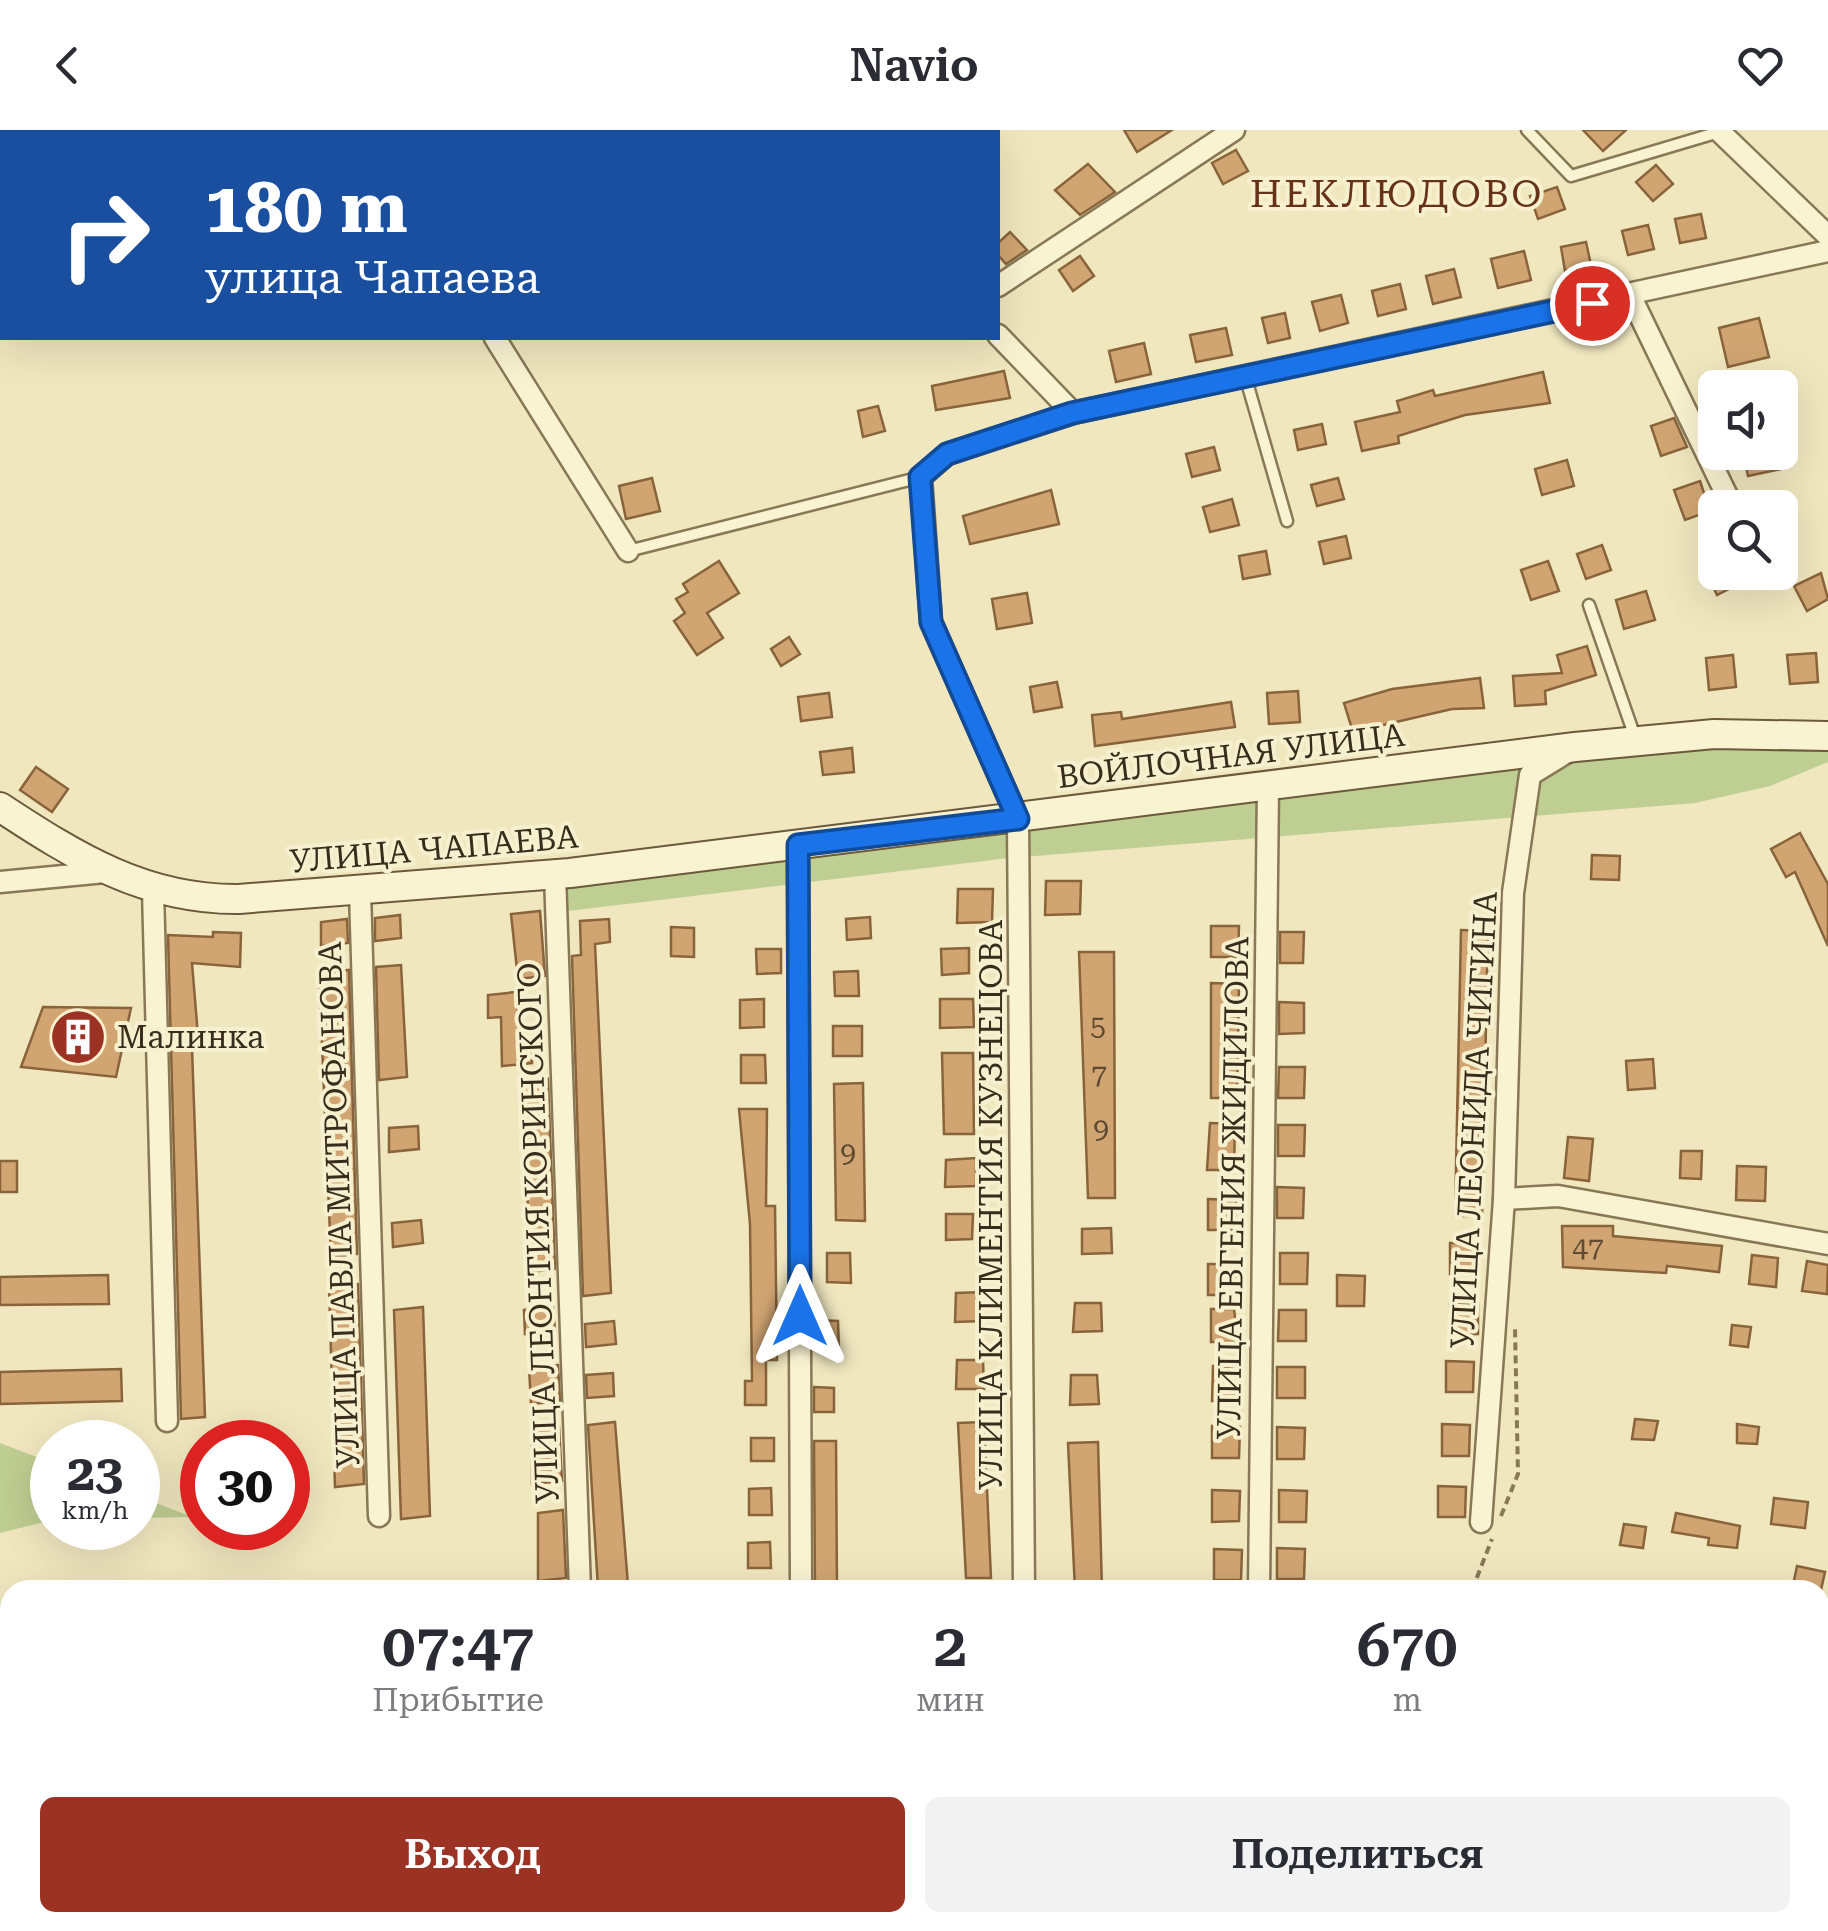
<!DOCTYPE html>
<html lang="ru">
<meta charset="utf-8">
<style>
body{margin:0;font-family:"Roboto Serif",serif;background:#f2f2f3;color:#2b2b33;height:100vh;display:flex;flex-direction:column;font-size:38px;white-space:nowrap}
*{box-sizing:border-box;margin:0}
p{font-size:32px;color:#7c7c81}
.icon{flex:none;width:55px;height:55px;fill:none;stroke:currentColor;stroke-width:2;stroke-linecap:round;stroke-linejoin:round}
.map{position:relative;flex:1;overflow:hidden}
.panel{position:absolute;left:0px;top:1450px;width:1830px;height:352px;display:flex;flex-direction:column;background:#fff;border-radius:30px 30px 0 0;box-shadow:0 10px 40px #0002}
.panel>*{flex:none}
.top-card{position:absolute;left:0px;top:0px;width:1000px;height:210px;box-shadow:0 10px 40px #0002;background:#1a4fa0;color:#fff;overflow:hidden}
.buttons{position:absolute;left:1698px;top:240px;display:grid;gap:20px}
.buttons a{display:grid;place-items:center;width:100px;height:100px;border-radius:15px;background:#fff;box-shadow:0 10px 40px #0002;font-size:50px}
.speed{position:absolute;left:30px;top:1290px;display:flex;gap:20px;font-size:50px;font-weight:700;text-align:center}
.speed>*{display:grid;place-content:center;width:130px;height:130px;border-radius:50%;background:#fff;box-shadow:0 10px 40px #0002;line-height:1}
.speed small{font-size:25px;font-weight:400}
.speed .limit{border:15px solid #d22;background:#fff;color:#111}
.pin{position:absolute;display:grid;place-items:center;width:85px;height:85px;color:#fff;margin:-42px;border:5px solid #fff;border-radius:50%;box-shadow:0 2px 10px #0007}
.me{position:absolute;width:110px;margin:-55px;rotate:0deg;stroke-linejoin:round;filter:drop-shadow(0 0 8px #0008)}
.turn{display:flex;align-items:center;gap:35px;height:210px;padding:0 40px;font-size:45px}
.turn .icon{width:130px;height:130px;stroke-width:2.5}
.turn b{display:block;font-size:70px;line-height:85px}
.eta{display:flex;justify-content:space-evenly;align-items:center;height:170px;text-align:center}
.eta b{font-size:60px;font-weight:600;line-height:70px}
.action{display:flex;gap:20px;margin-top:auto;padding:20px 40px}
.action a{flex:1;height:115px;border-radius:15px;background:#9b3224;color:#fff;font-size:40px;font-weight:600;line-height:115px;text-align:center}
.action a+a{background:#f2f2f3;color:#2b2b33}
header{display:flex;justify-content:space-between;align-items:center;height:130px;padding:0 40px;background:#fff;font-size:45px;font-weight:600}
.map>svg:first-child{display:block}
</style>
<header><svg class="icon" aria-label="back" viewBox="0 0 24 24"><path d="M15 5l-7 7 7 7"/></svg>Navio<svg class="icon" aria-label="heart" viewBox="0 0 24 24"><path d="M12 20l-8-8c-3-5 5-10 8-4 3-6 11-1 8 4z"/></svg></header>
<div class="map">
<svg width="1828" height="1801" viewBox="0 0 1828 1801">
<rect width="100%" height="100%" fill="#f0e7bf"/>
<g fill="#bfce92">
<path d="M1828,607V632L1770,656L1695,673L1009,728L568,781L560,756L1171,675L1740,611Z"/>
<path d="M0,1313L52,1333V1390L0,1403Z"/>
<path d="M138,1366L192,1387L138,1388Z"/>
<path d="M0,1644L10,1645V1792L392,1793L381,1801H0Z"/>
<path d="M1828,1741V1801H1645V1792H1820V1751Z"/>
</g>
<g fill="#d0a572" stroke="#89643b" stroke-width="2.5">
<path d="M1124,0H1172L1137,22Z"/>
<path d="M1583,0H1626L1603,21Z"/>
<path d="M1236,20L1248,41L1223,54L1212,33Z"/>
<path d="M1088,34L1115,62L1080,85L1055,60Z"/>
<path d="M1656,35L1673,54L1653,71L1636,52Z"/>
<path d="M1557,57L1565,79L1538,89L1530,66Z"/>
<path d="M1701,84L1706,108L1680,113L1675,89Z"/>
<path d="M1648,95L1654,119L1628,125L1622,101Z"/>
<path d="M1010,102L1027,120L1006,134L998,125V113Z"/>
<path d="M1586,112L1591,135L1565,141L1561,117Z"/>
<path d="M1524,121L1531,150L1498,158L1491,129Z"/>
<path d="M1080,126L1094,146L1073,161L1059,140Z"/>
<path d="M1454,139L1461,167L1433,174L1426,146Z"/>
<path d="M1400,154L1406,179L1378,186L1372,161Z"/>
<path d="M1341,165L1348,193L1320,201L1312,172Z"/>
<path d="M1285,183L1290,208L1268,213L1262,188Z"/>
<path d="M1759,188L1769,227L1728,237L1719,198Z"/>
<path d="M1226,198L1232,225L1196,232L1190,205Z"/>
<path d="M1144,213L1151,244L1116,252L1109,221Z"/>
<path d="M1004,241L1010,268L936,280L932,256Z"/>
<path d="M1543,242L1550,273L1465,285L1398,306L1399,313L1362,321L1355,292L1400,282L1397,271L1433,260L1435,266Z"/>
<path d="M878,276L885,301L863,307L858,281Z"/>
<path d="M1674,288L1687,317L1661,326L1651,296Z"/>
<path d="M1322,294L1326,314L1298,320L1294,300Z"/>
<path d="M1214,317L1220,340L1192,347L1186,324Z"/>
<path d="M1743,322H1778L1781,339L1748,346Z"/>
<path d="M1567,330L1574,356L1542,365L1535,339Z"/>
<path d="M652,348L660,381L626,389L619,356Z"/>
<path d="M1338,348L1344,369L1317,376L1311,355Z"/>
<path d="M1700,351L1710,381L1685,390L1674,360Z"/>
<path d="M1051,360L1059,394L970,414L963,386Z"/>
<path d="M1232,369L1239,395L1210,402L1203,377Z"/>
<path d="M1346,406L1351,428L1324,434L1319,412Z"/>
<path d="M1602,415L1611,440L1586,449L1577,424Z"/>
<path d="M1266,421L1270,444L1243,449L1239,426Z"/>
<path d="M719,431L739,463L707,483L723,508L697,525L674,491L685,483L676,469L688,462L683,454Z"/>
<path d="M1548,431L1559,461L1531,470L1521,440Z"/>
<path d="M1706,442H1762L1717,465Z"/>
<path d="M1821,443L1828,469L1807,481L1794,456Z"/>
<path d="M1646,461L1655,490L1624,499L1616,470Z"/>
<path d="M1027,463L1032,493L997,499L992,469Z"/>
<path d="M789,507L800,524L781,536L771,519Z"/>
<path d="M1587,516L1596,545L1545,561L1546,574L1515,576L1513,546L1562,543L1557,525Z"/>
<path d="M1816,523L1818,552L1790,554L1787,525Z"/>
<path d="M1733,525L1736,557L1709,560L1706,528Z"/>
<path d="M1480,548L1484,578L1452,579L1353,602L1344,573L1392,559Z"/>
<path d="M1057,552L1062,577L1034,582L1030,557Z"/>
<path d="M1298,561L1300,592L1269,594L1267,563Z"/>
<path d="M829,563L832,587L801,591L798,567Z"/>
<path d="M1231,572L1235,597L1095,616L1092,585L1121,582L1122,589Z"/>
<path d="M852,618L854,642L823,645L820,622Z"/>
<path d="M36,637L68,659L52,682L20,660Z"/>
<path d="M1800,703L1828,754V816L1795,742L1786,747L1771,719Z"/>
<path d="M1592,725L1620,726L1619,750L1591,749Z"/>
<path d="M1046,751H1081L1080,784L1045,785Z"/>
<path d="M958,759H993L992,792L957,793Z"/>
<path d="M540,781L545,846L518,849L511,784Z"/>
<path d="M400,785L401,808L375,811V788Z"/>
<path d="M870,787L871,808L847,810L846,789Z"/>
<path d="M347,789L348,813L321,816V792Z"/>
<path d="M609,789L610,812L595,814L611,1163L583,1166L572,826L581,825L580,791Z"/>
<path d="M1211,796H1239L1238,827H1211Z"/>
<path d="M671,797L694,798V827L671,826Z"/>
<path d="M1461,800L1488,801L1482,1086H1455Z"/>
<path d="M213,802L241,803L240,837L192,833L199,918H192L205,1287L181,1289L168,805L213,807Z"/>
<path d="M1280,802H1304L1303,833H1280Z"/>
<path d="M969,818V843L942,845L941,819Z"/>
<path d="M756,819H781V843L757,844Z"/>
<path d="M1079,822H1114L1115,1068H1088Z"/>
<path d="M401,835L407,947L379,950L376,837Z"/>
<path d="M349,840L357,1124L331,1127L319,843Z"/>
<path d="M858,841L859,866H835L834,842Z"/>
<path d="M1211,853L1239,854L1237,968H1211Z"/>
<path d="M516,862L520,911L531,910L532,933L502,936L501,887L488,888V865Z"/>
<path d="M764,869V897L740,898V870Z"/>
<path d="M940,869H973L974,897L940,898Z"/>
<path d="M1279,872L1304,873V903L1279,904Z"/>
<path d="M43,877L131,878L116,947L21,937Z"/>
<rect x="833" y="896" width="29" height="30"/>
<path d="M942,923H973L974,1004H944Z"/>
<path d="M741,925H765L766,953H741Z"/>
<path d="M1653,929L1655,958L1628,960L1626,931Z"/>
<path d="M1279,937H1305L1304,968H1278Z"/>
<path d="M548,949L555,1139L531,1142L522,952Z"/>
<path d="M863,953L865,1091L836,1090L834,954Z"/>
<path d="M739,979H767L766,1076H775L777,1230H766V1275H745V1251H752L750,1094Z"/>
<path d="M1210,993L1235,994L1234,1040H1207Z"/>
<path d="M1278,995H1305L1304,1026H1278Z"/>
<path d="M418,996L419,1019L389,1022V998Z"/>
<path d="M1568,1007L1593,1009L1589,1051L1564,1048Z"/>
<path d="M1681,1021H1702L1701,1049L1680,1048Z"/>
<path d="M976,1028V1056L945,1057L946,1030Z"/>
<rect x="0" y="1031" width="17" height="31"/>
<path d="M1737,1036L1766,1037L1765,1071L1736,1070Z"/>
<path d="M1277,1057L1304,1058L1303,1088H1277Z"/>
<path d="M1208,1069L1236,1070L1235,1100H1208Z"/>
<path d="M946,1084H973L972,1109L946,1110Z"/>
<path d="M421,1090L423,1113L393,1117L392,1093Z"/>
<path d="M1562,1096H1613V1106L1722,1116L1719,1142L1667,1136L1666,1143L1563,1137Z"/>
<path d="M1111,1098L1112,1123L1082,1124V1099Z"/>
<rect x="1450" y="1113" width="28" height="31"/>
<path d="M827,1123H850L851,1153L827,1152Z"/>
<path d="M1280,1123H1308L1307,1154H1280Z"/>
<path d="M1752,1125L1778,1128L1776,1157L1749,1154Z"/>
<path d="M1807,1131L1828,1135L1827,1164L1802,1161Z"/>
<path d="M1208,1134H1236L1235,1155H1223V1165H1208Z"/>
<path d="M108,1145L109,1174L0,1175V1147Z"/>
<path d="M1337,1145L1365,1146L1364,1176H1337Z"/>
<path d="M358,1154L364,1354L335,1357L329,1156Z"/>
<path d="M982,1162L983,1191L955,1192L956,1163Z"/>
<path d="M1075,1173H1101L1102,1201L1073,1202Z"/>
<path d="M1450,1173L1478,1174V1204L1450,1205Z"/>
<path d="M423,1177L430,1386L401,1389L394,1180Z"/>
<path d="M553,1178L555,1201L525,1204L524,1180Z"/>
<path d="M1211,1179H1234L1238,1212H1211Z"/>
<path d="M1279,1180H1306V1211H1278Z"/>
<path d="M815,1190L838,1191L839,1220L815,1219Z"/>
<path d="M614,1191L616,1214L586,1217L585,1194Z"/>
<path d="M1732,1195L1751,1197L1748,1217L1730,1215Z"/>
<path d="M957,1230H983L984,1259H956Z"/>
<path d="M1446,1231L1474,1232L1473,1262H1446Z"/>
<path d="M558,1235L560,1271L531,1274L529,1237Z"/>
<path d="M1213,1236L1241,1240L1240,1270L1212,1271Z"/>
<rect x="1277" y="1237" width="28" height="31"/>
<path d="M121,1239L122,1271L0,1274V1242Z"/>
<path d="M613,1243L614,1266L587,1268L586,1245Z"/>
<path d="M1071,1245H1097L1099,1274L1070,1275Z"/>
<path d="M814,1257L834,1258V1282H814Z"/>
<path d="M1635,1289L1658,1291L1654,1310L1632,1309Z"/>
<path d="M615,1292L628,1455L598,1458L588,1295Z"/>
<path d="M984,1292L991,1448H966L958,1293Z"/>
<path d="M1442,1294L1470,1295L1469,1326H1442Z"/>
<path d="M1737,1294L1759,1297L1757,1314L1737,1313Z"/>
<path d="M1212,1296L1240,1297L1239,1328H1212Z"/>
<path d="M559,1297L562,1351L532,1354L531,1299Z"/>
<path d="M1277,1297L1305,1298L1304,1329H1277Z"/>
<rect x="751" y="1308" width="23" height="23"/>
<path d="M814,1311H836L837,1460H815Z"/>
<path d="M1098,1312L1102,1460H1075L1068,1313Z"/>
<path d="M1438,1356L1466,1357L1465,1387H1438Z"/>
<path d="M771,1358L772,1385H749V1359Z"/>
<path d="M1212,1360L1240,1361L1239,1391L1212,1392Z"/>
<path d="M1279,1360L1307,1361L1306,1392H1279Z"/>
<path d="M1774,1368L1808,1372L1805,1398L1771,1394Z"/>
<path d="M563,1380L566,1448L538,1451V1383Z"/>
<path d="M1676,1383L1740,1396L1737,1418L1708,1415L1709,1408L1672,1402Z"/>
<path d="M1624,1394L1646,1397L1643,1418L1620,1415Z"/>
<path d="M770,1412L771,1438H748V1413Z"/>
<path d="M1277,1418L1305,1419L1304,1449H1277Z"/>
<path d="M1214,1419L1242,1420L1241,1450H1214Z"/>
<path d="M1797,1436L1825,1442L1821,1460H1792Z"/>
</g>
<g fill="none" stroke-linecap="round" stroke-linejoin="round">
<g stroke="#897856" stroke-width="15">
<g id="lane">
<path d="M1527,0L1571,46L1719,2"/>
<path d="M1246,249L1287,391"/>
<path d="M628,421L921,347"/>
<path d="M1589,475L1636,610"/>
</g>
</g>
<g stroke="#897856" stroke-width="25">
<g id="street">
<path d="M352,0L354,2"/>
<path d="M1718,0L1828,106"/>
<path d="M998,156L1234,0"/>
<path d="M1630,165L1733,378"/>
<path d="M998,205L1073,283"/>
<path d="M495,208L628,421"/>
<path d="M798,715L801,1460"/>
<path d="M555,745L580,1460"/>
<path d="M0,752L105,742"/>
<path d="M153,760L167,1291"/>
<path d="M360,762L379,1386"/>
<path d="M1504,1069L1558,1066L1828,1114"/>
<path d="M1481,1392L1504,1069L1513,763L1530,645L1569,621"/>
<path d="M1024,1460L1018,689L931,492L921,347L947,324L1073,283L1828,121"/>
<path d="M1259,1460L1268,656"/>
<path d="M1820,1535L1828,1518"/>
<path d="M1515,1801L1528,1792"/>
</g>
</g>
<g stroke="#6b593a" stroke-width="32">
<path id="secondary" d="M0,677C76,727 145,770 239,769L570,743L1575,617L1714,604L1828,606"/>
</g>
<g stroke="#897856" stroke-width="4" stroke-dasharray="8 5" stroke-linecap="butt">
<path d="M1501,1386L1518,1344L1515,1199"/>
<path d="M1472,1460L1492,1409"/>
<path d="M1213,1801L1216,1792"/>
</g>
<use href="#lane" stroke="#faf3d2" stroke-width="10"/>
<use href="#street" stroke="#faf3d2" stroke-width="20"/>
<use href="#secondary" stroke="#faf3d2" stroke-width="28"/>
</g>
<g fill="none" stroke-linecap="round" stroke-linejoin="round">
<g stroke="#114b97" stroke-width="25">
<path id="route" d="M800,1186L798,715L1018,689L931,492L920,347L947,324L1072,283L1592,173"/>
</g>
<use href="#route" stroke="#1a73e8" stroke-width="18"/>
</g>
<defs>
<g id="building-disc" transform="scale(2.875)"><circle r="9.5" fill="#9b3224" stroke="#f7f0ce"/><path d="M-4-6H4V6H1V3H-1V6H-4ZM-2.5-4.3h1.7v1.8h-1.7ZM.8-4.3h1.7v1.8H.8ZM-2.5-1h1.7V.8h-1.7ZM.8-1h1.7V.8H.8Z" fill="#fff"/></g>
</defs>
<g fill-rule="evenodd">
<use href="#building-disc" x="78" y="907"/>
</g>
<g text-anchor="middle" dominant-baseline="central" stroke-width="8" stroke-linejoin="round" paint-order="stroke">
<g font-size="28" fill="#5e4b32">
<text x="1098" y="895">5</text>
<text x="1099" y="944">7</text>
<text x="1101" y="998">9</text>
<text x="848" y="1022">9</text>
<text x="1588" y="1117">47</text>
</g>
<g font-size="32" fill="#382d1c" stroke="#f7f0ce">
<text transform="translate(1231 626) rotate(-7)">ВОЙЛОЧНАЯ УЛИЦА</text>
<text transform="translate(434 719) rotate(-5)">УЛИЦА ЧАПАЕВА</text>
<text transform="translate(1474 990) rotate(-87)">УЛИЦА ЛЕОНИДА ЧИГИНА</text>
<text transform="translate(1233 1058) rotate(-89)">УЛИЦА ЕВГЕНИЯ ЖИДИЛОВА</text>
<text transform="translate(339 1075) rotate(-92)">УЛИЦА ПАВЛА МИТРОФАНОВА</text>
<text transform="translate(991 1075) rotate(-90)">УЛИЦА КЛИМЕНТИЯ КУЗНЕЦОВА</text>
<text transform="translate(538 1103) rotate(-92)">УЛИЦА ЛЕОНТИЯ КОРИНСКОГО</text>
</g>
<g font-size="32" fill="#382d1c" stroke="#f7f0ce" text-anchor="start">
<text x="117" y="907">Малинка</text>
</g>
<g font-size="38" letter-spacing="2.5" fill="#663319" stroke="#f7f0ce">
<text x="1397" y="64">НЕКЛЮДОВО</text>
</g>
</g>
</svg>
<div class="buttons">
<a><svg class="icon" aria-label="sound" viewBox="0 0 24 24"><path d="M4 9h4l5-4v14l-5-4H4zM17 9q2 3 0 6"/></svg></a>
<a><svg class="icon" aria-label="search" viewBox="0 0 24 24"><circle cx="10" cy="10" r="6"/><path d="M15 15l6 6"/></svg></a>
</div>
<div class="speed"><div>23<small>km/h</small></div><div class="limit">30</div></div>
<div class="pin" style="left:1592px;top:173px;background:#d93025"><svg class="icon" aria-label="arrive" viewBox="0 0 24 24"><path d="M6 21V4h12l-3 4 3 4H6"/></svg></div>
<svg class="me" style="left:800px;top:1186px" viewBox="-20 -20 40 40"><path d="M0-17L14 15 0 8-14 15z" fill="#1a73e8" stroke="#fff" stroke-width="4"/></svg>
<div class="top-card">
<div class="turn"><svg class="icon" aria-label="right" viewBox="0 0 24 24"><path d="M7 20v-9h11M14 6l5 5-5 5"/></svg><div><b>180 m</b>улица Чапаева</div></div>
</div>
<section class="panel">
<div class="eta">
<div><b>07:47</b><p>Прибытие</p></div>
<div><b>2</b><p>мин</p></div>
<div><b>670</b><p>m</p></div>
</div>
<div class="action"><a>Выход</a><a>Поделиться</a></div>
</section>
</div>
